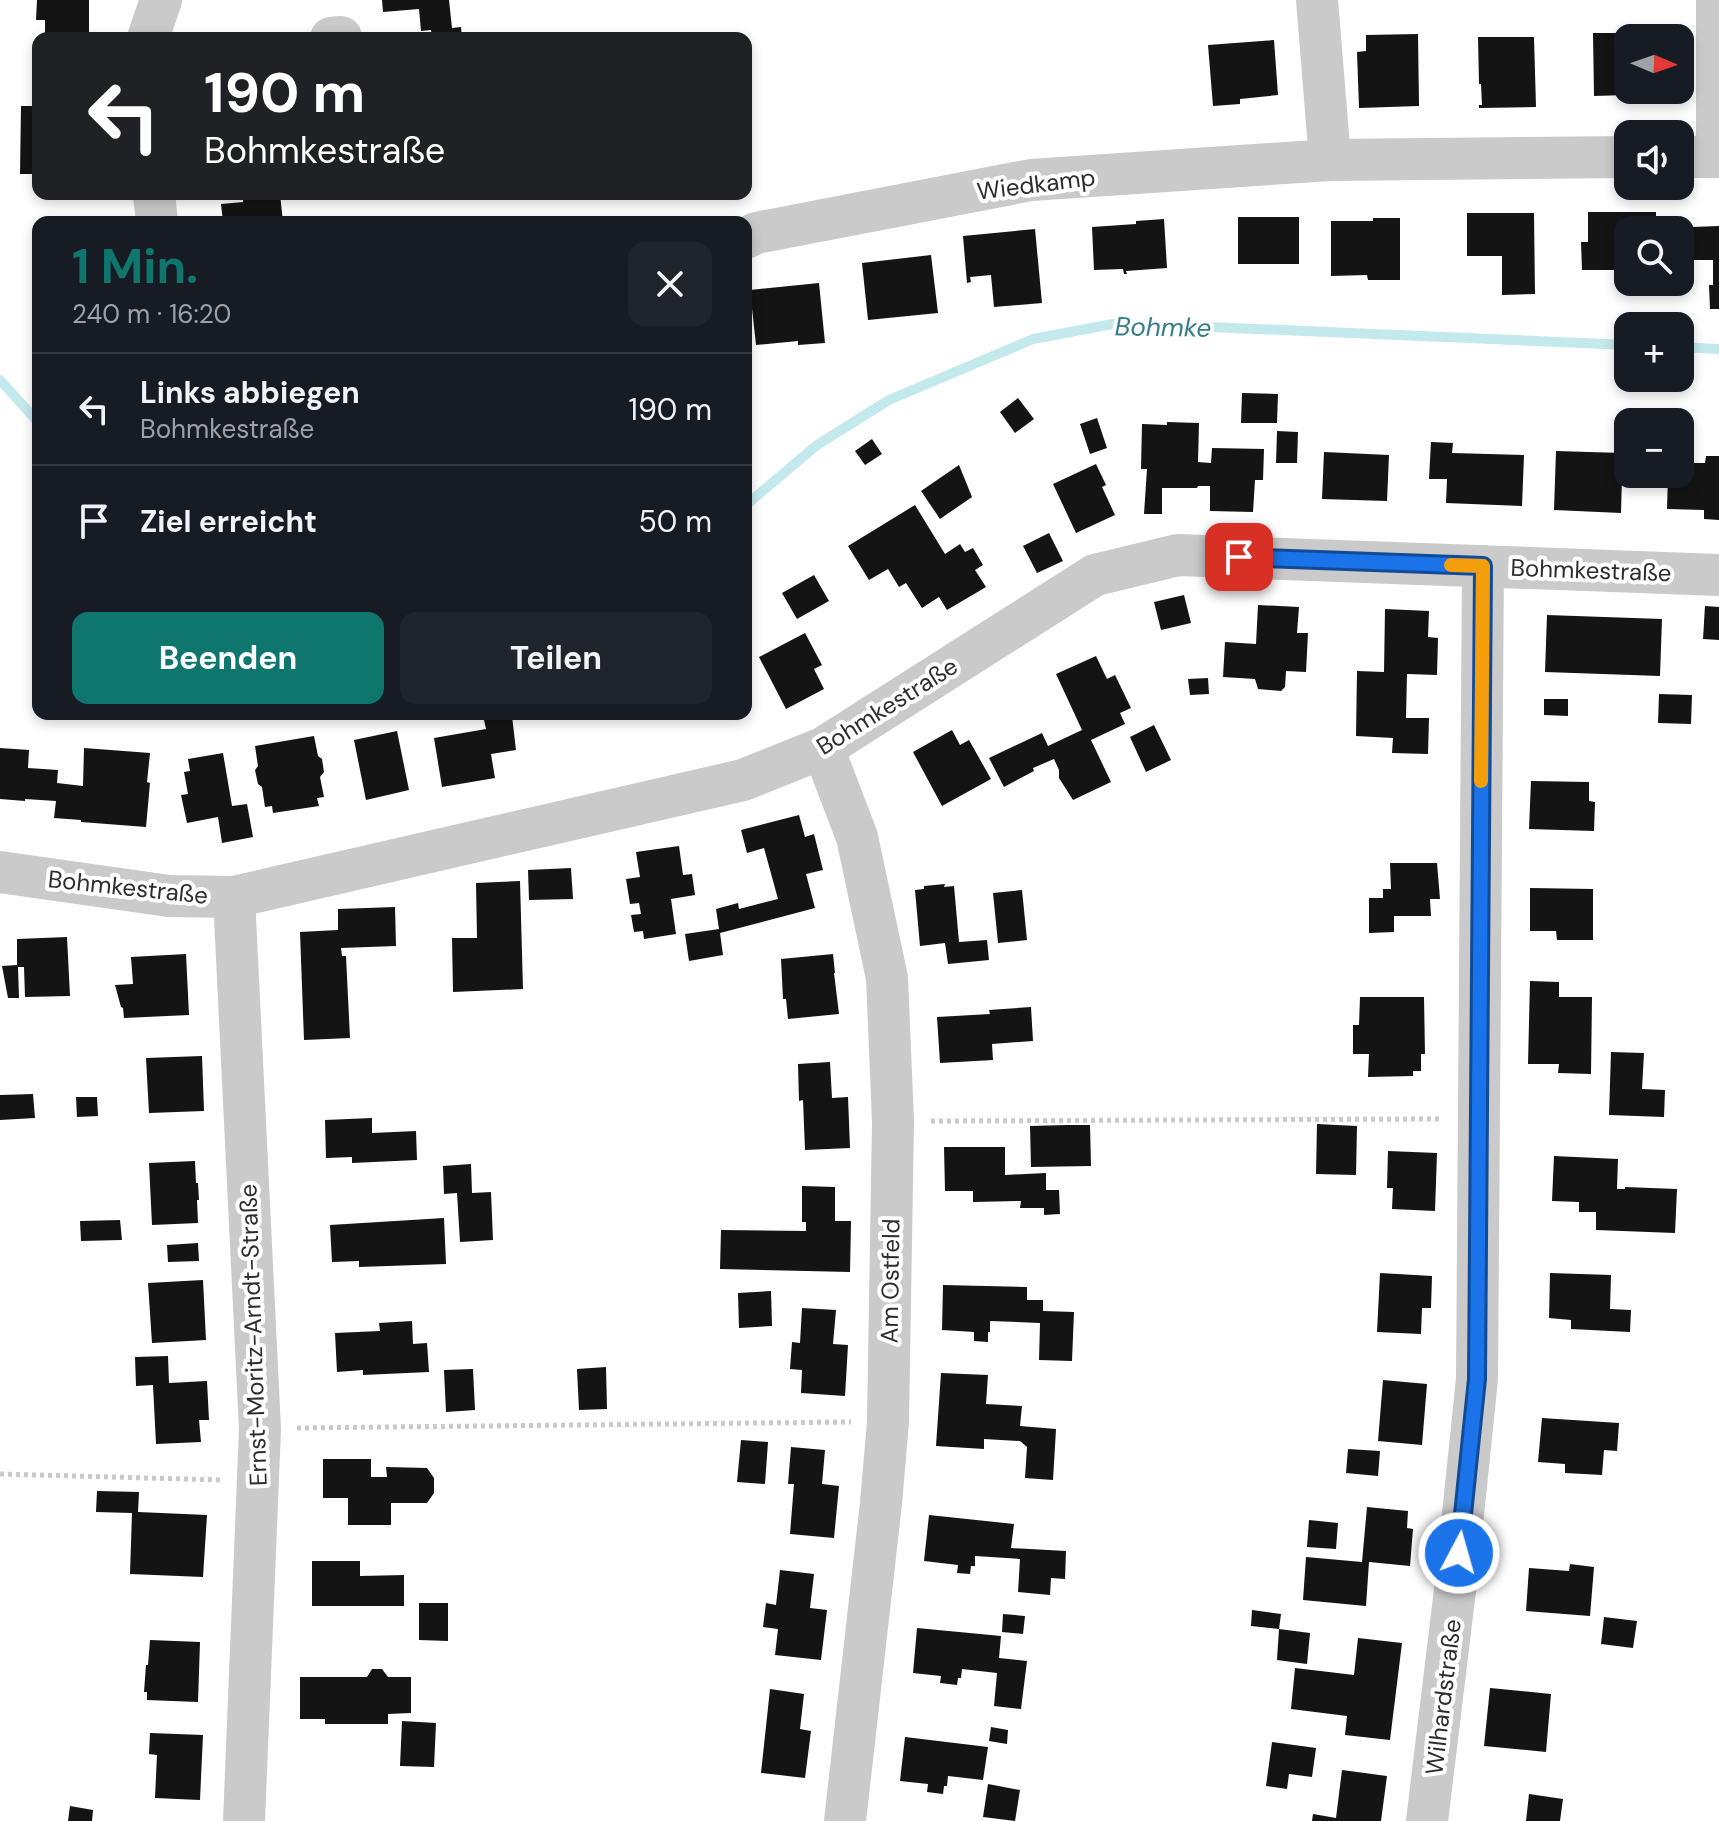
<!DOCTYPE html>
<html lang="de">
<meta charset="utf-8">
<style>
body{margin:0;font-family:"DM Sans",sans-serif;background:#20242c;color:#f1f3f6;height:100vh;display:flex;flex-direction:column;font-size:30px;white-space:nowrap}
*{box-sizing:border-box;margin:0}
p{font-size:26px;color:#9ea1a6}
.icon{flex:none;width:44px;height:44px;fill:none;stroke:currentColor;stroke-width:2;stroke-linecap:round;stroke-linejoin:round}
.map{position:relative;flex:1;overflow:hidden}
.drawer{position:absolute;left:32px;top:216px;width:720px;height:504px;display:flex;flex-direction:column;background:#171b24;border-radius:16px;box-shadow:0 4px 12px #0003}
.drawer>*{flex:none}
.hud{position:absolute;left:32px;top:32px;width:720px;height:168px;border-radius:16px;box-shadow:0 4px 12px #0003;background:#202124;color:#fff;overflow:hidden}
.needle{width:52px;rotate:92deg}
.controls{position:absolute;left:1614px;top:24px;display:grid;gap:16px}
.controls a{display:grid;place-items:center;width:80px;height:80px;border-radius:16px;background:#171b24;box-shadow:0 4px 12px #0003;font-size:40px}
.pin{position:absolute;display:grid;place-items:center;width:68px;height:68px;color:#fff;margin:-34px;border-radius:16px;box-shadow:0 4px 12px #0006}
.me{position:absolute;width:88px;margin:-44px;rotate:6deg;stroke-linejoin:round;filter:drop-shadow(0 0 6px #0008)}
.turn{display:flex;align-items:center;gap:28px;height:168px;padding:0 40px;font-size:36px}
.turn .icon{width:104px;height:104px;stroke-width:2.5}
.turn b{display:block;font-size:56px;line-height:68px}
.round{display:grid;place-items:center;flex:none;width:84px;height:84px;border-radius:16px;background:#20242c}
.summary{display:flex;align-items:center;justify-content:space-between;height:136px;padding:0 40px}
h1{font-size:48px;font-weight:700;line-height:60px;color:#0f766e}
.primary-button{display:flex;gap:16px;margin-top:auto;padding:16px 40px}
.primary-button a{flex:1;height:92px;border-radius:16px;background:#0f766e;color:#fff;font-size:32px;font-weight:700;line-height:92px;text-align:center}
.primary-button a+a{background:#20242c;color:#f1f3f6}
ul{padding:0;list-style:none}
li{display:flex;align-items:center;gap:24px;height:112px;padding:0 40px;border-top:2px solid #363941}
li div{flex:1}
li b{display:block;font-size:30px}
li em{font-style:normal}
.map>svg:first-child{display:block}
</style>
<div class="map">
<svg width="1719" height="1821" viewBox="0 0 1719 1821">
<rect width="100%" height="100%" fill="#fff"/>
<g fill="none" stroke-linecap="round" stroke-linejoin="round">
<g stroke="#c4e9ed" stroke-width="10">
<path d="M1680,347L1719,349"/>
<path d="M0,380L38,422"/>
<path d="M746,505L817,445L889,400L1033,339L1118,323L1628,345"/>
</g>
</g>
<g fill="#141414">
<path d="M37,0H89V38H45V20H36Z"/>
<path d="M382,0H449L452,28L461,27L462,38H432L431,30L421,31L419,9L383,12Z"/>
<path d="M1593,33H1623V37H1628V90H1660V94L1594,96Z"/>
<path d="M1418,34L1419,106L1359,108L1357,52L1366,51V35Z"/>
<path d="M1478,37H1534L1536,107L1479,108V105H1482L1481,84H1479Z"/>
<path d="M1274,40L1278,95L1240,99V104L1213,106L1208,45Z"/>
<path d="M21,106H38V174H20Z"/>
<path d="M253,194H280L283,222H223L221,204L243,202V195Z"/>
<path d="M1588,212H1656V230H1628V270H1582L1581,242H1588Z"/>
<path d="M1467,213H1534L1535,294L1502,295V256H1467Z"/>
<rect x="1238" y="217" width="61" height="47"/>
<path d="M1373,218H1400V280H1368L1367,275L1331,276V221H1373Z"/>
<path d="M1164,219L1167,268L1126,271L1127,274H1124L1123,269L1094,270L1092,227L1136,224V221Z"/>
<path d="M1719,226V309H1710L1709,285H1713V260H1692V227Z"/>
<path d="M1035,229L1042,303L994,307L991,275L970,277L971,282L967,283L963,236Z"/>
<path d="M931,255L938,313L868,320L862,263Z"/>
<path d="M819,283L825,343L798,345V341L756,345L750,290Z"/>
<path d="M1242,393L1278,394L1277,423H1241Z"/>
<path d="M1018,398L1034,419L1015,433L1000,412Z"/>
<path d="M1097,418L1107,448L1090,454L1080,424Z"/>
<path d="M1167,422L1199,423L1198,462L1211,463L1212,448L1264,449L1263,480H1255L1253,512L1210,511V486H1198L1197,488H1162V514H1144L1147,469H1141L1142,424L1167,425Z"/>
<path d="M1277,431L1298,432L1297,463H1276Z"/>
<path d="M872,439L882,454L865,465L855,451Z"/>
<path d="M1622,441H1628V474H1645V478L1622,477L1621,513L1554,510L1556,451L1622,453Z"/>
<path d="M1431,442L1453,443L1452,453L1524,455L1522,506L1446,503L1447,479H1429Z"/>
<path d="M1324,452L1389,455L1387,501L1322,499Z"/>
<path d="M1706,456H1719V520L1704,519V510L1667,509L1668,474H1680V463H1705Z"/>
<path d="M1096,464L1106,485L1102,487L1115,515L1076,533L1053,484Z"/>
<path d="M959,465L972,497L940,519L921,491Z"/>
<path d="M915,505L945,554L960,544L965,552L973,548L983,565L975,570L986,587L947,610L939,597L922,608L906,583L899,587L888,569L869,580L848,546Z"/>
<path d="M1049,533L1063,561L1037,573L1023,546Z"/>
<path d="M814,575L829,601L797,619L782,593Z"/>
<path d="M1184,595L1191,623L1161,630L1154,602Z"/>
<path d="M1258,605L1299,607L1297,633H1308L1306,672L1286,671L1285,687L1281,691L1258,689L1255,679L1223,677L1225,642L1256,644Z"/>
<path d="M1705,606L1719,607V640L1703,639Z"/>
<path d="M1385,609L1429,611L1428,637L1438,638L1437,675L1407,674L1406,718H1429L1428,754L1392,753L1393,738L1356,736L1357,671L1384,672Z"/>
<path d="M1547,615L1662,619L1660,676L1545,672Z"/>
<path d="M805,633L822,665L814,669L824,689L786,709L759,657Z"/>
<path d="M1096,656L1107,679L1115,675L1131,708L1120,713L1125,724L1091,740L1111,782L1073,800L1059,778V770L1054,759L1033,768L1034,771L1004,787L989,758L1042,733L1048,746L1082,730L1056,674Z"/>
<path d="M1208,678L1209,694L1190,695L1188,679Z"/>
<path d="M1659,694L1692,695L1691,724L1658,723Z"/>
<path d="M1544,699H1568V716L1544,715Z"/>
<path d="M512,716L516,750L491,754L495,778L442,787L434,738L486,729L484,720Z"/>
<path d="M1154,725L1171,760L1146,772L1130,737Z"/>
<path d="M952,730L960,745L969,740L991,779L942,806L913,752Z"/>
<path d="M397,731L409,790L366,800L354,740Z"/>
<path d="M314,736L318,756L322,759L324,772L320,777L324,797L317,798L319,806L273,813L272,806L265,807L262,787L258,784L255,770L258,766L255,746Z"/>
<path d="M0,748L29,750L28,768L58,770L57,783L83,786L84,748L150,753L147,782L150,783L146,827L81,822V820L54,818L56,801L25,799V801L0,799Z"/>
<path d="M223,753L232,806L247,804L253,837L222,843L218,817L187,823L181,795L188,794L184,772L190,771L188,759Z"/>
<path d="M1531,781L1589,782V801L1595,802L1594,831L1529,829Z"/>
<path d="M799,815L805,837L814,834L823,870L806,874L815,908L720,933L723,955L689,961L685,934L719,929L716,909L738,903L739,909L778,899L764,848L747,853L741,830Z"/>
<path d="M679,846L683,875L692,874L695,895L671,899L676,934L644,939L643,931L634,932L631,915L641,914L639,903L630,904L626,879L640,877L636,852Z"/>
<path d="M1390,863H1437L1440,899H1430L1431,916H1394V932L1369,933V898H1383V889H1391Z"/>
<path d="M571,868L573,899L529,900L528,870Z"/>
<path d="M520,881L523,989L453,992L452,938H477L476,883Z"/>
<path d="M945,884L944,887L954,886L959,942L987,940L989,960L948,964L945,943L920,946L915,890L924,889V886Z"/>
<path d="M1530,888L1593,889V940H1557L1556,931H1530Z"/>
<path d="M1022,890L1027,940L998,943L993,893Z"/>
<path d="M395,907L396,946L341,948L342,956H346L350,1038L304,1040L300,932L338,930V909Z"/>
<path d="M67,937L70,996L25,997L24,967H18L19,998H8L2,966L17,965V939Z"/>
<path d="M186,954L189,1015L124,1018L123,1008L121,1007L115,985L133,984L131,957Z"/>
<path d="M833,954L835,973H834L839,1014L788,1019L786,999H783L781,959Z"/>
<path d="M1530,981L1559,982V997H1592L1591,1074L1558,1073L1559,1064H1528Z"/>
<path d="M1360,997H1424L1425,1054H1421V1071H1413V1076L1368,1077L1369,1054H1353V1025H1359Z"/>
<path d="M1031,1007L1033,1041L992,1044L993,1060L940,1063L937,1017L990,1014L989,1010Z"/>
<path d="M1611,1052L1644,1053L1642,1089L1665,1090L1664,1117L1609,1115Z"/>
<path d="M202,1056L204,1111L149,1113L146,1058Z"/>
<path d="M830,1062L832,1098L848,1097L850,1148L805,1150L803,1100L799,1101L798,1064Z"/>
<path d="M33,1094L35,1118L0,1120V1095Z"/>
<path d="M76,1097H97L98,1116L77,1117Z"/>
<path d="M372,1118V1133L416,1131L417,1160L352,1163V1157L326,1158L325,1120Z"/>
<path d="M1317,1124L1357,1126L1356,1175L1316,1174Z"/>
<path d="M1067,1125H1090L1091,1166L1031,1167L1030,1126Z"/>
<path d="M944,1147H1005V1175L1046,1173V1190H1059L1060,1214L1044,1215V1208H1020L1021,1201L973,1202V1191H945Z"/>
<path d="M1388,1151L1437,1153L1435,1211L1392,1209L1393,1188H1387Z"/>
<path d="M1554,1156L1618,1159L1617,1189H1625V1187L1677,1189L1675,1233L1596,1230V1212H1579V1202L1552,1201Z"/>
<path d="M195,1161L196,1183H198L199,1200H197L198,1223L152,1225L149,1163Z"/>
<path d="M471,1164L472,1193L491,1192L493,1240L460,1242L457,1193L444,1194L443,1166Z"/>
<path d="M802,1186L835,1187V1221H851L850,1272L720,1269L721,1230L806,1231V1222H802Z"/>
<path d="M444,1218L446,1264L359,1267V1261L332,1262L330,1225Z"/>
<path d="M120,1220L122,1240L81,1241L80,1221Z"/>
<path d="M198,1243L199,1261L168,1262L167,1245Z"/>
<path d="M1380,1273L1432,1276L1431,1308H1422L1421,1334L1377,1332Z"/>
<path d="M1550,1273L1611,1275L1610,1309L1631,1310L1630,1332L1571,1329V1320L1549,1318Z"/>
<path d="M203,1280L206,1340L152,1343L148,1283Z"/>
<path d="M943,1285L1027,1287V1300H1043V1311L1074,1312L1072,1361L1039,1360L1040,1323L990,1321V1332H988V1342L974,1341V1332L942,1330Z"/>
<path d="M771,1291L772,1326L739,1328L738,1293Z"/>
<path d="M802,1308L836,1310L833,1344L848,1345L845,1396L801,1393L802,1370L790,1369L792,1342L800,1343Z"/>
<path d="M412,1321L413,1344L427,1343L429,1372L363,1375V1370L337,1372L335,1333L380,1331L379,1323Z"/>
<path d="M168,1356L169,1383L207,1381L209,1420H199L201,1442L156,1444L153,1385L136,1386L135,1357Z"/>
<path d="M606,1367L607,1409L579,1410L577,1369Z"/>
<path d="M473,1369L475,1410L446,1412L444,1370Z"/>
<path d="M941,1373L988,1375L986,1404L1022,1406L1020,1426L1056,1429L1053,1480L1025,1478L1027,1447L1020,1441L984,1439V1449L936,1446Z"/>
<path d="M1383,1380L1427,1384L1422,1445L1378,1441Z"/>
<path d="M1542,1418L1619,1423L1617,1451L1604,1450L1602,1475L1565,1473V1464L1538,1462Z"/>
<path d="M741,1440L768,1442L765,1484L737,1482Z"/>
<path d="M791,1447L825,1450L822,1484L839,1486L834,1538L790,1534L794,1484H788Z"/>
<path d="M1348,1449L1380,1451L1378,1476L1346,1473Z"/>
<path d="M323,1459H371V1477H387L386,1467L427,1468L434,1478V1493L427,1503H391V1525H348V1498H323Z"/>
<path d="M97,1491L139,1492L138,1512L207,1515L203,1577L130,1574L132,1513L96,1512Z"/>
<path d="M1367,1507L1408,1511L1407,1528L1413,1529L1410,1566L1369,1562L1366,1606L1303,1600L1306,1557L1362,1562Z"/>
<path d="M929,1515L1014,1524L1011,1548L1066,1551L1065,1579L1051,1578L1050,1595L1018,1592L1020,1559L975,1556V1566H971L970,1574L957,1573L958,1565L924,1561Z"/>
<path d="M1309,1520L1338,1523L1336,1549L1307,1547Z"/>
<path d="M312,1561H360V1576L404,1575V1606H312Z"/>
<path d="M1570,1564L1594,1567L1590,1616L1526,1611L1529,1568L1569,1571Z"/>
<path d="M780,1570L814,1574L810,1608L827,1610L821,1660L775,1655L778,1629L763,1627L766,1603L776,1605Z"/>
<path d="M419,1603H448V1641L419,1640Z"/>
<path d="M1252,1610L1281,1614L1279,1629L1251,1626Z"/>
<path d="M1003,1614L1025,1616L1023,1634L1002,1632Z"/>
<path d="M1604,1617L1637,1621L1633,1648L1601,1644Z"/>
<path d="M917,1628L1001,1636L999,1658L1027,1661L1021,1709L994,1706L997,1673L962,1669L961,1678H958L957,1685L940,1683L941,1676L913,1673Z"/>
<path d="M1279,1629L1310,1633L1307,1664L1277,1660Z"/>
<path d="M1358,1638L1402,1643L1390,1740L1345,1735L1347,1716L1291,1709L1295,1668L1354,1675Z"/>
<path d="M150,1640L200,1642L198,1702L147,1700V1692H144L146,1665H148Z"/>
<path d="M372,1669H382L388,1677H411V1713L388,1714V1724H325V1719H300V1677H367Z"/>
<path d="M1490,1688L1551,1694L1546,1752L1484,1746Z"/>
<path d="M770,1689L804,1694L800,1729L811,1731L805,1778L761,1773Z"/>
<path d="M402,1721L436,1723L434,1767L400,1766Z"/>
<path d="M991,1727L1008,1730L1007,1744L989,1741Z"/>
<path d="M150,1733L203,1735L200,1800L155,1798L157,1755L149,1754Z"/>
<path d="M905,1737L988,1747L983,1780L948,1776L947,1786H944L943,1794L927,1792L928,1784L900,1781Z"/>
<path d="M1272,1742L1316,1748L1312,1777L1289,1774L1287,1789L1266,1786Z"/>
<path d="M1342,1770L1387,1776L1381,1821H1312L1313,1814L1336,1818Z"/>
<path d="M988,1784L1020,1790L1015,1821L983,1817Z"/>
<path d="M1529,1794L1563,1799L1560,1821H1526Z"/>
<path d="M70,1806L93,1810L92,1821H68Z"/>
</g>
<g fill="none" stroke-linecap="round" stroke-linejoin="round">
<g stroke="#cacaca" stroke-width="5" stroke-dasharray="4 4" stroke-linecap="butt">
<path d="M931,1121L1441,1119"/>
<path d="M297,1428L851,1422"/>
<path d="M0,1474L222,1480"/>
</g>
<g stroke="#cacaca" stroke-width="42">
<path d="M1317,0L1330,160"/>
<path d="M148,38L161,0"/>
<path d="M331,38L341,37"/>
<path d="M1680,157H1717V0"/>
<path d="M154,194L157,222"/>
<path d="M746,238L756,233L1031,180L1330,160L1628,157"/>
<path d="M823,748L857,837L887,978L893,1121L888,1422L881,1503L845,1821"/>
<path d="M0,872L169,896L234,897L743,780L823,748L1095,575L1178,555L1719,575"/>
<path d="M234,897L260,1429L244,1821"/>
<path d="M1427,1821L1456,1582L1477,1379L1483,566"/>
</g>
</g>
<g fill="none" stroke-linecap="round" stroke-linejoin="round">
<g stroke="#114b97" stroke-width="20">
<path id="route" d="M1239,557L1483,566L1477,1379L1459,1553"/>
</g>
<use href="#route" stroke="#1a73e8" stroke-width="14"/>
<path stroke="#f59e0b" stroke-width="14" d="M1451,565L1483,566L1481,781"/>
</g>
<g text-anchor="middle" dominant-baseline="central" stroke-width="8" stroke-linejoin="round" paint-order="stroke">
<g font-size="24" fill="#2d2d2d" stroke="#fff">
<text transform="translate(1036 184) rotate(-7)">Wiedkamp</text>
<text transform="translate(1591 570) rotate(2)">Bohmkestraße</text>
<text transform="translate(887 706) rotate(-32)">Bohmkestraße</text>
<text transform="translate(128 887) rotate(6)">Bohmkestraße</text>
<text transform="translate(890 1281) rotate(-89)">Am Ostfeld</text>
<text transform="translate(253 1335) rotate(-92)">Ernst-Moritz-Arndt-Straße</text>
<text transform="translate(1443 1697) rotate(-83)">Wilhardstraße</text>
</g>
<g font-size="26" font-style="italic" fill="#337e87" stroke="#fff">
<text transform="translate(1163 327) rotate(1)">Bohmke</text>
</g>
</g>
</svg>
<div class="controls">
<a><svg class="needle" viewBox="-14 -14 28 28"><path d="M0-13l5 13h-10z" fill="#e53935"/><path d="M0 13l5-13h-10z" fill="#9ea1a6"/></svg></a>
<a><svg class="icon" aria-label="sound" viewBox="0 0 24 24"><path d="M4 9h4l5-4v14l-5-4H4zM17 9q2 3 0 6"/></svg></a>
<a><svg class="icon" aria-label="search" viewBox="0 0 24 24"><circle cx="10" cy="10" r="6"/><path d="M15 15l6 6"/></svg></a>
<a>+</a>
<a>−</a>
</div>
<div class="pin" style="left:1239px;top:557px;background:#d93025"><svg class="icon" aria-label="arrive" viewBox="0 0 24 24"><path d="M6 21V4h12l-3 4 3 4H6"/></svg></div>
<svg class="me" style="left:1459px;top:1553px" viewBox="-20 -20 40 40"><circle r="17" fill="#1a73e8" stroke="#fff" stroke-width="3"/><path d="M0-11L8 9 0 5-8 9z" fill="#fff"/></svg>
<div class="hud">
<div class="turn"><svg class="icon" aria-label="left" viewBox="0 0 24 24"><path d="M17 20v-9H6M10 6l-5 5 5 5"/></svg><div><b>190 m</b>Bohmkestraße</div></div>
</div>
<section class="drawer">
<div class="summary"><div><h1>1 Min.</h1><p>240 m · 16:20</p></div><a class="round"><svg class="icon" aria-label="close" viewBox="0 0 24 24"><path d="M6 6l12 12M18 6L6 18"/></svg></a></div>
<ul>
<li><svg class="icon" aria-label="left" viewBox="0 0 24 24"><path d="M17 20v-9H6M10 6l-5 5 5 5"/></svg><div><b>Links abbiegen</b><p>Bohmkestraße</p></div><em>190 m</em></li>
<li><svg class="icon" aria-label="arrive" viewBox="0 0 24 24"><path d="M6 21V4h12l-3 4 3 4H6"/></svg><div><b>Ziel erreicht</b></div><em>50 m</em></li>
</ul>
<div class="primary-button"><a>Beenden</a><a>Teilen</a></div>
</section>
</div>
